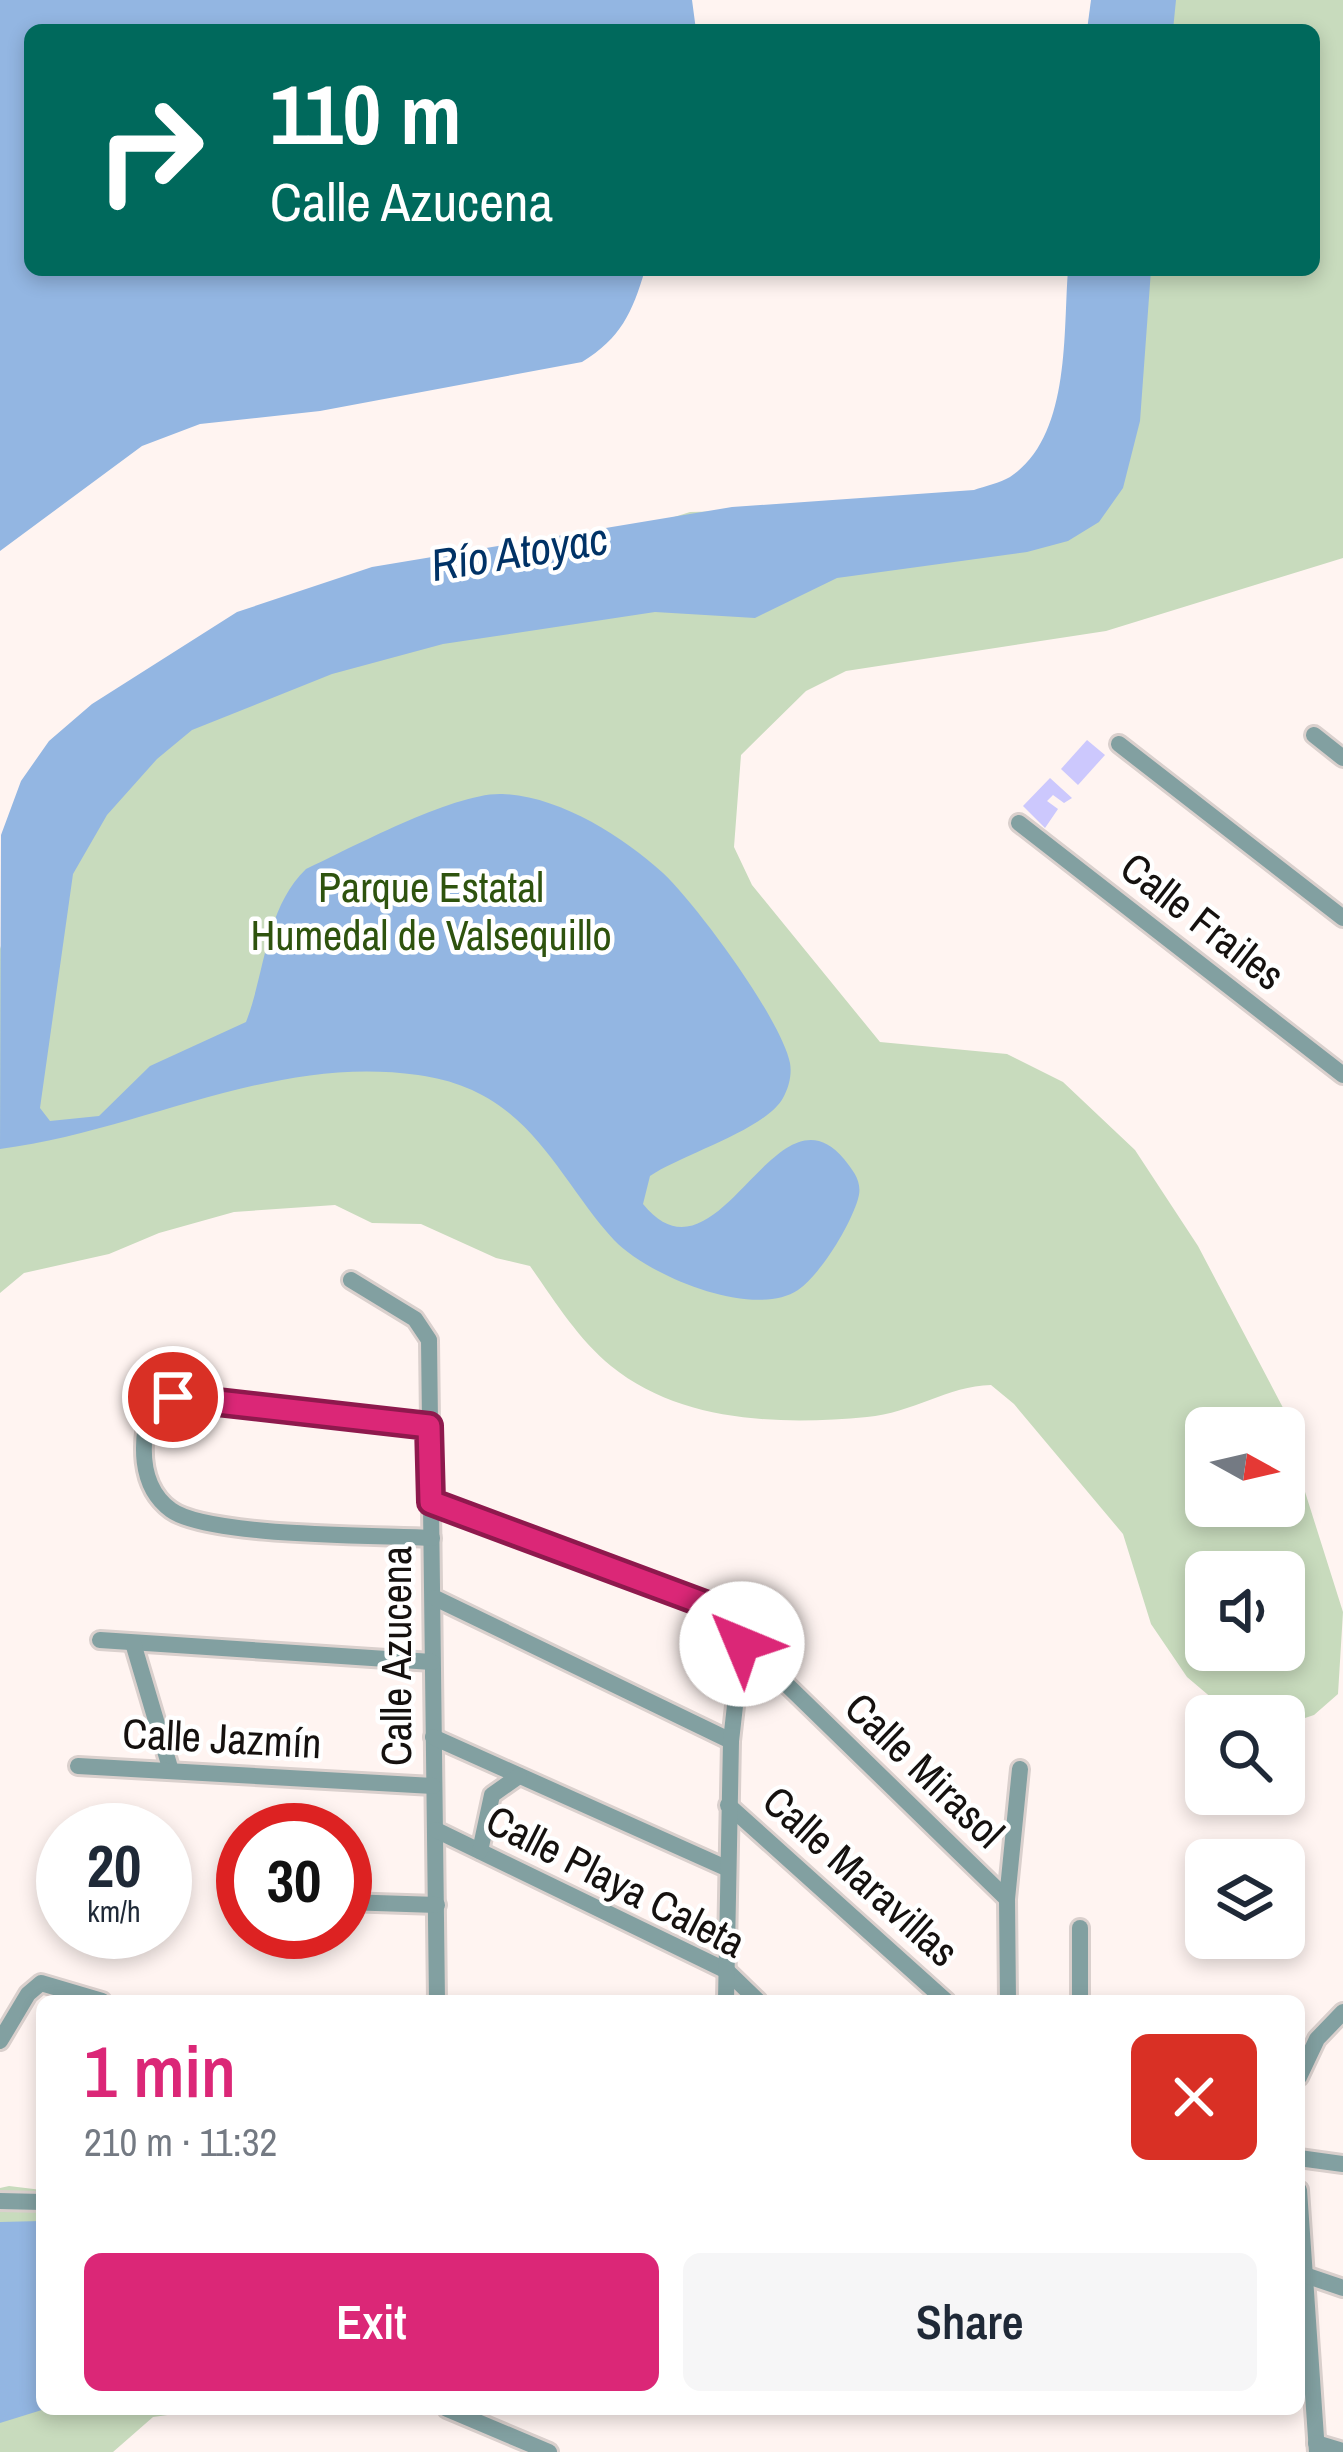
<!DOCTYPE html>
<meta charset="utf-8">
<style>
body{margin:0;font-family:"Archivo Narrow",sans-serif;background:#f6f6f7;color:#1f2937;height:100vh;display:flex;flex-direction:column;font-size:45px;white-space:nowrap}
*{box-sizing:border-box;margin:0}
p{font-size:39px;color:#747a83}
.icon{flex:none;width:66px;height:66px;fill:none;stroke:currentColor;stroke-width:2;stroke-linecap:round;stroke-linejoin:round}
.map{position:relative;flex:1;overflow:hidden}
.sheet{position:absolute;left:36px;top:1995px;width:1269px;height:420px;display:flex;flex-direction:column;background:#fff;border-radius:18px;box-shadow:0 6px 18px #0003}
.sheet>*{flex:none}
.hud{position:absolute;left:24px;top:24px;width:1296px;height:252px;border-radius:18px;box-shadow:0 6px 18px #0003;background:#00695c;color:#fff;overflow:hidden}
.needle{width:78px;rotate:98deg}
.buttons{position:absolute;left:1185px;top:1407px;display:grid;gap:24px}
.buttons a{display:grid;place-items:center;width:120px;height:120px;border-radius:18px;background:#fff;box-shadow:0 6px 18px #0003;font-size:60px}
.speed{position:absolute;left:36px;top:1803px;display:flex;gap:24px;font-size:60px;font-weight:700;text-align:center}
.speed>*{display:grid;place-content:center;width:156px;height:156px;border-radius:50%;background:#fff;box-shadow:0 6px 18px #0003;line-height:1}
.speed small{font-size:30px;font-weight:400}
.speed .limit{border:18px solid #d22;background:#fff;color:#111}
.pin{position:absolute;display:grid;place-items:center;width:102px;height:102px;color:#fff;margin:-51px;border:6px solid #fff;border-radius:50%;box-shadow:0 3px 12px #0007}
.me{position:absolute;width:132px;margin:-66px;rotate:315deg;stroke-linejoin:round;filter:drop-shadow(0 0 9px #0008)}
.turn{display:flex;align-items:center;gap:42px;height:252px;padding:0 48px;font-size:54px}
.turn .icon{width:156px;height:156px;stroke-width:2.5}
.turn b{display:block;font-size:84px;line-height:102px}
.round{display:grid;place-items:center;flex:none;width:126px;height:126px;border-radius:18px;background:#f6f6f7}
.headline{display:flex;align-items:center;justify-content:space-between;height:204px;padding:0 48px}
h1{font-size:72px;font-weight:600;line-height:90px;color:#db2777}
.button{display:flex;gap:24px;margin-top:auto;padding:24px 48px}
.button a{flex:1;height:138px;border-radius:18px;background:#db2777;color:#fff;font-size:48px;font-weight:600;line-height:138px;text-align:center}
.button a+a{background:#f6f6f7;color:#1f2937}
.map>svg:first-child{display:block}
</style>
<div class="map">
<svg width="1343" height="2452" viewBox="0 0 1343 2452">
<rect width="100%" height="100%" fill="#fff4f1"/>
<g fill="#c8dbbd" fill-rule="evenodd">
<path d="M1095,0H1343V558L1106,631L846,671L806,691L741,755L734,847L752,885L880,1042L1007,1054L1063,1082L1135,1150L1198,1246L1291,1423L1300,1476L1343,1612L1338,1694L1314,1715L1284,1725V1716H1233L1187,1677L1151,1624L1123,1534L1014,1404L991,1385C948,1386 912,1413 867,1417C781,1425 681,1423 611,1366C578,1339 554,1300 530,1266L496,1258L421,1224L372,1223L335,1205L234,1212L159,1233L109,1254L24,1273L0,1293V949L66,744L425,596L690,512L1021,504L1053,463L1081,270H1314V30H1094ZM1206,1428H1284V1506H1206ZM1206,1572H1284V1650H1206Z"/>
<path d="M9,2186L42,2190V2409H211L153,2417L113,2452H0V2188Z"/>
</g>
<g fill="#93b6e2">
<path d="M0,0H692L696,30H30V270H645C632,313 621,338 582,362L320,411L200,424L142,446L0,551Z"/>
<path d="M1091,0H1176L1173,30H1087Z"/>
<path d="M1068,270H1151L1140,421L1123,488L1099,522L1068,541L1027,552L837,578L755,618L655,612L443,644L332,674L192,730L157,759L107,815L73,874L40,1108L50,1121L99,1116L150,1066L246,1022C266,970 265,909 306,869C351,848 455,792 502,794C559,796 622,836 663,873C697,905 781,1019 790,1063C792,1075 789,1087 783,1098C765,1130 683,1154 650,1176L643,1204C718,1296 775,1076 844,1159C854,1172 863,1182 858,1199C850,1226 821,1274 798,1290C753,1320 647,1275 614,1240C577,1200 552,1148 509,1113C482,1091 453,1080 418,1075C272,1054 142,1131 0,1149L1,835L21,781L49,741L92,704L237,612L372,567L732,507L974,490C985,486 1000,483 1010,477C1071,437 1063,333 1068,270Z"/>
<path d="M42,2221L45,2409L0,2423V2222Z"/>
</g>
<g fill="#ccc8fd">
<path d="M1087,740L1105,755L1078,785L1061,769Z"/>
<path d="M1050,778L1072,798L1064,803L1053,795L1047,801L1058,809L1045,828L1023,806Z"/>
</g>
<g fill="none" stroke-linecap="round" stroke-linejoin="round">
<g stroke="#dad0cd" stroke-width="22">
<g id="street">
<path d="M1314,735L1343,758"/>
<path d="M1119,744L1343,918"/>
<path d="M1019,823L1343,1075"/>
<path d="M351,1280L415,1319L429,1340L437,2001"/>
<path d="M429,1426L173,1397L150,1406C141,1441 138,1486 171,1510C208,1537 379,1535 432,1538"/>
<path d="M431,1502L705,1605L1007,1899"/>
<path d="M435,1598L731,1741"/>
<path d="M100,1640L432,1662"/>
<path d="M133,1643L171,1771"/>
<path d="M433,1737L726,1868"/>
<path d="M78,1766L433,1786"/>
<path d="M728,1805L946,2001"/>
<path d="M436,1830L727,1971L758,2001"/>
<path d="M480,1851L492,1795L519,1776"/>
<path d="M345,1902L437,1905"/>
<path d="M1080,1928V2001"/>
<path d="M726,2001L731,1741L742,1644"/>
<path d="M1008,2001L1007,1899L1020,1769"/>
<path d="M0,2041L28,1994L41,1983L102,2001"/>
<path d="M1299,2077L1317,2039L1343,2012"/>
<path d="M1299,2158L1343,2164"/>
<path d="M1299,2190L1317,2452"/>
<path d="M0,2201L42,2202"/>
<path d="M1305,2275L1343,2288"/>
<path d="M447,2409L549,2452"/>
<path d="M1316,2443L1343,2451"/>
</g>
</g>
<use href="#street" stroke="#82a0a1" stroke-width="16"/>
</g>
<g fill="none" stroke-linecap="round" stroke-linejoin="round">
<g stroke="#8e194d" stroke-width="30">
<path id="route" d="M173,1397L429,1426L431,1502L705,1604L726,1620L742,1644"/>
</g>
<use href="#route" stroke="#db2777" stroke-width="21"/>
</g>
<g text-anchor="middle" dominant-baseline="central" stroke-width="9" stroke-linejoin="round" paint-order="stroke">
<g font-size="42" fill="#2e530e" stroke="#fff">
<text x="431" y="887">Parque Estatal<tspan x="431" dy="48">Humedal de Valsequillo</tspan></text>
</g>
<g font-size="42" fill="#15110f" stroke="#fff">
<text transform="translate(1203 921) rotate(38)">Calle Frailes</text>
<text transform="translate(396 1656) rotate(-90)">Calle Azucena</text>
<text transform="translate(222 1738) rotate(3)">Calle Jazmín</text>
<text transform="translate(925 1770) rotate(44)">Calle Mirasol</text>
<text transform="translate(861 1876) rotate(42)">Calle Maravillas</text>
<text transform="translate(616 1881) rotate(27)">Calle Playa Caleta</text>
</g>
<g font-size="45" font-style="italic" fill="#003266" stroke="#fff">
<text transform="translate(519 551) rotate(-9)">Río Atoyac</text>
</g>
</g>
</svg>
<div class="buttons">
<a><svg class="needle" viewBox="-14 -14 28 28"><path d="M0-13l5 13h-10z" fill="#e53935"/><path d="M0 13l5-13h-10z" fill="#747a83"/></svg></a>
<a><svg class="icon" aria-label="sound" viewBox="0 0 24 24"><path d="M4 9h4l5-4v14l-5-4H4zM17 9q2 3 0 6"/></svg></a>
<a><svg class="icon" aria-label="search" viewBox="0 0 24 24"><circle cx="10" cy="10" r="6"/><path d="M15 15l6 6"/></svg></a>
<a><svg class="icon" aria-label="layers" viewBox="0 0 24 24"><path d="M12 4l9 5-9 5-9-5zM3 14l9 5 9-5"/></svg></a>
</div>
<div class="speed"><div>20<small>km/h</small></div><div class="limit">30</div></div>
<div class="pin" style="left:173px;top:1397px;background:#d93025"><svg class="icon" aria-label="arrive" viewBox="0 0 24 24"><path d="M6 21V4h12l-3 4 3 4H6"/></svg></div>
<svg class="me" style="left:742px;top:1644px" viewBox="-20 -20 40 40"><circle r="19" fill="#fff"/><path d="M0-13L10 11 0 6-10 11z" fill="#db2777"/></svg>
<div class="hud">
<div class="turn"><svg class="icon" aria-label="right" viewBox="0 0 24 24"><path d="M7 20v-9h11M14 6l5 5-5 5"/></svg><div><b>110 m</b>Calle Azucena</div></div>
</div>
<section class="sheet">
<div class="headline"><div><h1>1 min</h1><p>210 m · 11:32</p></div><a class="round" style="background:#d93025;color:#fff"><svg class="icon" aria-label="close" viewBox="0 0 24 24"><path d="M6 6l12 12M18 6L6 18"/></svg></a></div>
<div class="button"><a>Exit</a><a>Share</a></div>
</section>
</div>
